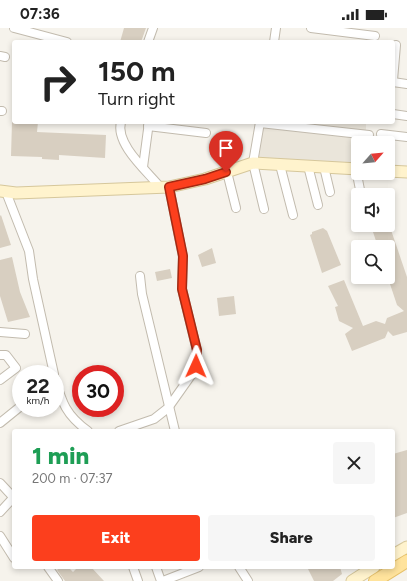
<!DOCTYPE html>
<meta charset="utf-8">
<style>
body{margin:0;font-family:Figtree,sans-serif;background:#f6f6f6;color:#222;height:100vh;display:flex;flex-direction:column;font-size:15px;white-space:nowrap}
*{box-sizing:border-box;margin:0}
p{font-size:13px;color:#767676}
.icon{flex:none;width:22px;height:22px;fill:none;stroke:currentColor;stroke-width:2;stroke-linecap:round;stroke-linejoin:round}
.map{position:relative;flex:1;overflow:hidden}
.drawer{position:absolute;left:12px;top:401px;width:383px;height:140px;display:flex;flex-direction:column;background:#fff;border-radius:4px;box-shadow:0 2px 6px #0003}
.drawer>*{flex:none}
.top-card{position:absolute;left:12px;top:12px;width:383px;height:84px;border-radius:4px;box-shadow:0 2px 6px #0003;background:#fff;color:#222;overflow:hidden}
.needle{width:26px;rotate:63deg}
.fabs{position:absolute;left:351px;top:108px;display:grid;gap:8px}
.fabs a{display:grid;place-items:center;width:44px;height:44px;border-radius:4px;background:#fff;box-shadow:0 2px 6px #0003;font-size:20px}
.speed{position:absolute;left:12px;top:337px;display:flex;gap:8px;font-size:20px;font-weight:700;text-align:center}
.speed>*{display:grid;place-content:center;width:52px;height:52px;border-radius:50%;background:#fff;box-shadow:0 2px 6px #0003;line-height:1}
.speed small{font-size:10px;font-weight:400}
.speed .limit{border:6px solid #d22;background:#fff;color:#111}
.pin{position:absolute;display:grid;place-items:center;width:34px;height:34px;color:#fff;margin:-41px -17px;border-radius:50% 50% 50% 0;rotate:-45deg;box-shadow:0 0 4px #0007}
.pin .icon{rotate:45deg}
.me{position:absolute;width:44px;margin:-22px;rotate:1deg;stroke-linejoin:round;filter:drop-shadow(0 0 3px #0008)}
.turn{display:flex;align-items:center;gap:14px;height:84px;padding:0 20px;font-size:18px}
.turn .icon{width:52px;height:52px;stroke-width:2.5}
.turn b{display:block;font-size:28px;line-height:34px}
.round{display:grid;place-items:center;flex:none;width:42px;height:42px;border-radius:4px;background:#f6f6f6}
.overview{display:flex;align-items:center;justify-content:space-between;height:68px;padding:0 20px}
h1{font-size:24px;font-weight:800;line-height:30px;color:#1e9e55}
.cta{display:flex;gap:8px;margin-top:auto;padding:8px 20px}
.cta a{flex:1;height:46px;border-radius:4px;background:#fc3f1d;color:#fff;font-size:16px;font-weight:800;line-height:46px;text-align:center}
.cta a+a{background:#f6f6f6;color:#222}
.status{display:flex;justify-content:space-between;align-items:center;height:28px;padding:0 20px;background:#fff;direction:ltr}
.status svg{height:11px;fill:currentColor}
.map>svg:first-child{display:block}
</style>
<div class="status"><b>07:36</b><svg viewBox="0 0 49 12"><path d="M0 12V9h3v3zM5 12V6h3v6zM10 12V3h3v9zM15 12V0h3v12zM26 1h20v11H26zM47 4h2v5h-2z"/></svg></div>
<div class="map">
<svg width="407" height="553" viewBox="0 0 407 553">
<rect width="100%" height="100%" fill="#f6f3ec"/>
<path fill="#eae5da" d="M260,94H366V115H358V141L253,135Z"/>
<g fill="#d8cfc1">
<path d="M124,0H146L141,14H120Z"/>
<path d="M12,94H38L37,104L106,107L105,130L59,127V132L42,131V129L11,128Z"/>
<path d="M1,187L11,217L0,220V188Z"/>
<path d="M383,197L390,199L407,249V304L393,308L388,303L385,310L352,323L345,306L353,300L339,293L335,279L338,278L328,258L344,252L363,298L376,293L385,296L387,290L404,283L397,277L388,250V219H378L372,201Z"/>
<path d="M323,200L327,203L341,237L322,245L310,207L312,206V204Z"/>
<path d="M212,220L216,235L202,239L198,227Z"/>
<path d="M12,229L20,264L30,289L8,294L0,268V232Z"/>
<path d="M170,241L172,250L157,253L155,244Z"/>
<path d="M234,268L236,286L219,288L217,270Z"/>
<path d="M407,422V485L393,490V426Z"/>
<path d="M60,539H68L73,544L78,539H91L104,553H65L57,542Z"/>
<path d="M307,539H340L342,546L333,553H314Z"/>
</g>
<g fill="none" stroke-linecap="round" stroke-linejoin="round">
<g stroke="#c2bbae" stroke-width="10">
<g id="street">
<path d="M14,0L67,14"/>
<path d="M311,0L375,8"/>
<path d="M148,14L153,0"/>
<path d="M274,14L276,0"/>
<path d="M0,28L5,29"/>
<path d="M393,52L396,17"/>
<path d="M393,54L407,56"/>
<path d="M0,83H2"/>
<path d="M393,86L407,88"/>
<path d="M121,94C115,116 147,143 160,159"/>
<path d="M260,94L253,135L264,181"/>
<path d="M260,95L369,107"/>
<path d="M148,98L206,105"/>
<path d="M381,106L407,109"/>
<path d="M280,137L293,187"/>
<path d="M308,138L318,177"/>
<path d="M143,139L149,94"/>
<path d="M324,139L330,164"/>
<path d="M356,141L361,167"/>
<path d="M227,144L236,180"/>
<path d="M6,164L29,223L33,251L54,346"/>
<path d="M140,248L142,266L175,403"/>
<path d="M0,304L25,306"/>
<path d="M0,327H6L16,340L0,352"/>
<path d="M55,350C62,375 66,387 88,403"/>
<path d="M0,395L21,378"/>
<path d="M119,403L154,391L168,380L192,346L196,338L197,323L182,261L183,229L169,159"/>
<path d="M0,455L14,470"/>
<path d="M0,484L14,469"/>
<path d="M0,508L14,530"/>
<path d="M48,539L58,553"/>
<path d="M133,539L138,553"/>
<path d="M156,539L161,553"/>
<path d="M239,539L248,553"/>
<path d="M163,553L199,539"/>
</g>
</g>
<g stroke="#d6c79b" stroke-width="13">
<g id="secondary">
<path d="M388,143L407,144"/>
<path d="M0,163L16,165L169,159L205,151L253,135L358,141"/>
<path d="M393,527L407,519"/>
<path d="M352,553L374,539"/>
</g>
</g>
<g stroke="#e6c16a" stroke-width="14">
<path id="primary" d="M375,553L407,533"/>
</g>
<use href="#street" stroke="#fff" stroke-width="8"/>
<use href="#secondary" stroke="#fff3cd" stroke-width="11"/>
<use href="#primary" stroke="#ffe39c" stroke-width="12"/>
</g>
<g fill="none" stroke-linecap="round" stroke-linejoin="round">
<g stroke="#a42913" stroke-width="10">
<path id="route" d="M196,338L197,322L182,261L183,228L169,159L205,151L226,144"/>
</g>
<use href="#route" stroke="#fc3f1d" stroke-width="7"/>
</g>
</svg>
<div class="fabs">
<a><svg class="needle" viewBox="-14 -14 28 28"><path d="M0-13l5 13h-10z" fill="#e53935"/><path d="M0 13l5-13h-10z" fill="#767676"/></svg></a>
<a><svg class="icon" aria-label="sound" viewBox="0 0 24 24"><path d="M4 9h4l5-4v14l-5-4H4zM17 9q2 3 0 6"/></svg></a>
<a><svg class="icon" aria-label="search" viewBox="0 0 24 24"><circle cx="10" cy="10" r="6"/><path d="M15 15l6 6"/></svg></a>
</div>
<div class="speed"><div>22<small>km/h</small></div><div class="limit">30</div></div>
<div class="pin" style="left:226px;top:144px;background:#d93025"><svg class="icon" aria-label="arrive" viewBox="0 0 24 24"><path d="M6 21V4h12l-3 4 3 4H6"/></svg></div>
<svg class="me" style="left:196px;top:338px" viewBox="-20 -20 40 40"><path d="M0-17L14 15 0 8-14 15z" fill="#fc3f1d" stroke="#fff" stroke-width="4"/></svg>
<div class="top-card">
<div class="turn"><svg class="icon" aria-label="right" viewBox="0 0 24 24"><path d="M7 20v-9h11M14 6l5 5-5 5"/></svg><div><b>150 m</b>Turn right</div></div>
</div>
<section class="drawer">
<div class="overview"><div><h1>1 min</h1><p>200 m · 07:37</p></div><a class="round"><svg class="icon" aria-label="close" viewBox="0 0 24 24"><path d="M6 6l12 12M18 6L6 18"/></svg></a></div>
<div class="cta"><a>Exit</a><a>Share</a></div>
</section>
</div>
